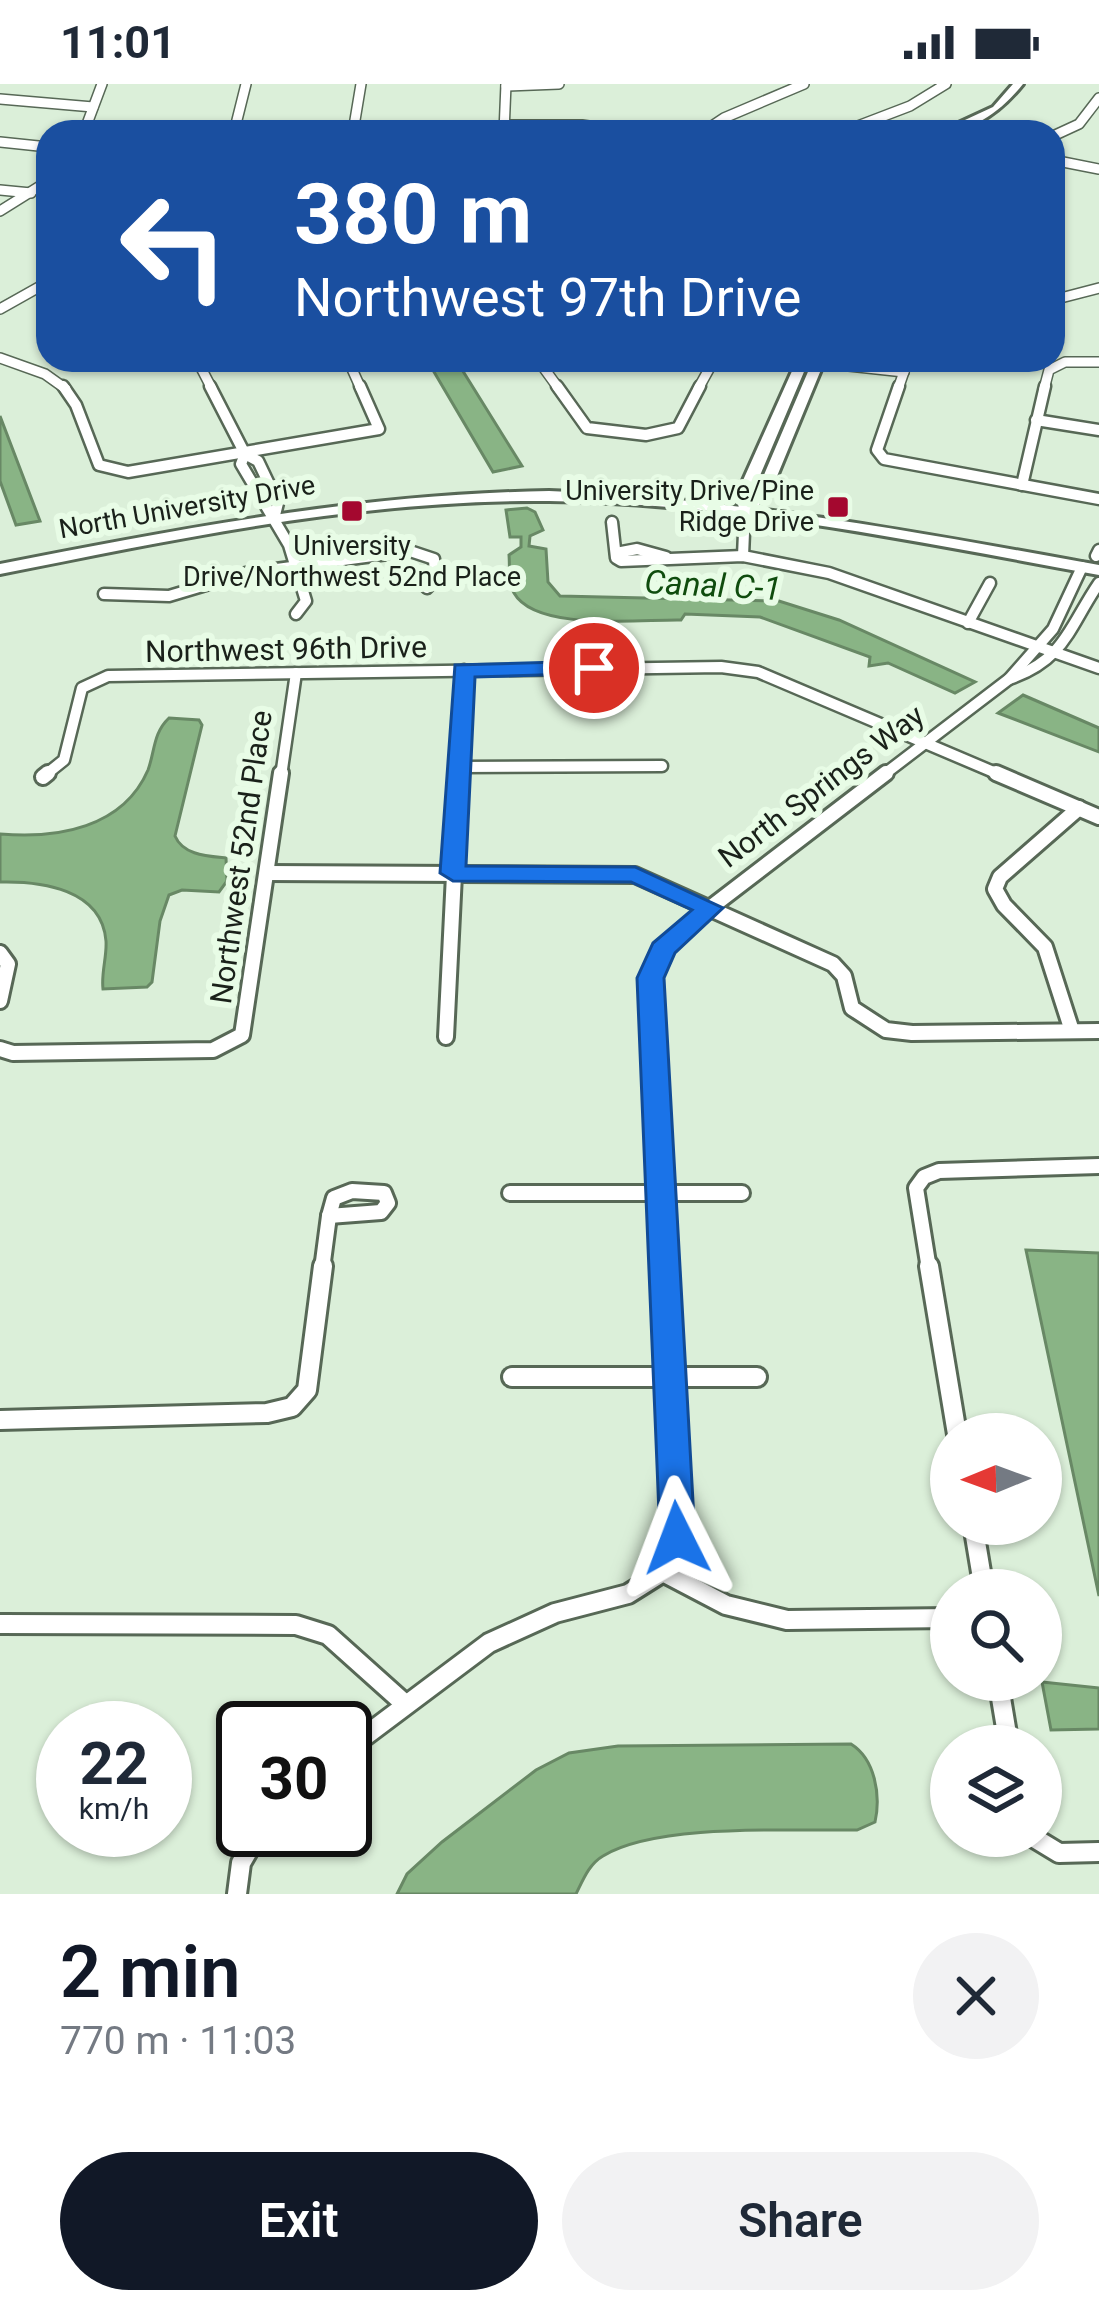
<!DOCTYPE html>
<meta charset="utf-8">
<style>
body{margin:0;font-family:Roboto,sans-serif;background:#f2f2f3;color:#1f2937;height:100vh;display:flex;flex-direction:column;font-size:45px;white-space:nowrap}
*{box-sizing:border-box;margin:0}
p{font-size:39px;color:#747a83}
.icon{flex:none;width:66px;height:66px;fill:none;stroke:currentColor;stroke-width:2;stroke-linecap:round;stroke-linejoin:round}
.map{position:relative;height:1810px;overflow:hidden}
.details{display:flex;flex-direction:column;background:#fff;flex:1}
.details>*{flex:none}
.guide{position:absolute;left:36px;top:36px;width:1029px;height:252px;border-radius:36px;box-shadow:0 3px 9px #0004;background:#1a4fa0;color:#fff;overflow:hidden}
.needle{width:78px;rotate:269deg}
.controls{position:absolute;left:930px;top:1329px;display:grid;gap:24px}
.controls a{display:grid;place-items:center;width:132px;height:132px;border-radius:50%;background:#fff;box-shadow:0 3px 9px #0004;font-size:60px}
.speed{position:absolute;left:36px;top:1617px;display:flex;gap:24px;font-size:60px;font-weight:700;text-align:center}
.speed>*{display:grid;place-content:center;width:156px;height:156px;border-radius:50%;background:#fff;box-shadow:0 3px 9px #0004;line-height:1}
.speed small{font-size:30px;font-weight:400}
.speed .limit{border:6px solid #111;border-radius:18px;background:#fff;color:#111}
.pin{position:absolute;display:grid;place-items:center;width:102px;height:102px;color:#fff;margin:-51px;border:6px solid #fff;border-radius:50%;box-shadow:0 3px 12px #0007}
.me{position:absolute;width:132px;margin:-66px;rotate:357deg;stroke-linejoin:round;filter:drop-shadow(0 0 9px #0008)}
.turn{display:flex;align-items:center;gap:42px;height:252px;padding:0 60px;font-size:54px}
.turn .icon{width:156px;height:156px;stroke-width:2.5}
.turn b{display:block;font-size:84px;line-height:102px}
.round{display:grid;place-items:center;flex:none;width:126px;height:126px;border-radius:63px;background:#f2f2f3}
.headline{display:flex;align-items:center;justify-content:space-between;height:204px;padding:0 60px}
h1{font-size:72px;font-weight:600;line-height:90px;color:#111827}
.primary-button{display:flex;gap:24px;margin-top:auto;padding:24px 60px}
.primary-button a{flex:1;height:138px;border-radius:72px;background:#111827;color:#fff;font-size:48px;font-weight:600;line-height:138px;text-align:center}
.primary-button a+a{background:#f2f2f3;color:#1f2937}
.status{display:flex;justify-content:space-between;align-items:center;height:84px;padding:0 60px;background:#fff;direction:ltr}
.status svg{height:33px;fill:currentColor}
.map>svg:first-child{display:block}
</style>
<div class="status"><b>11:01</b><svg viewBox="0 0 49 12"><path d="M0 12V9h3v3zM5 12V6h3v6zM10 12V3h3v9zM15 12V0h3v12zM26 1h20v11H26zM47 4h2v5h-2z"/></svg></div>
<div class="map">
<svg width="1099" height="1810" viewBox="0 0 1099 1810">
<rect width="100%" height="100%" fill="#dbefd9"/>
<g fill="#89b485" stroke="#688865" stroke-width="3">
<path d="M427,276H456L522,382L493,388Z"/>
<path d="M0,332L40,437L16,441L0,397Z"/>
<path d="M527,424L535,428L543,446L530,452L529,462L546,465L548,498L560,512L779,517L839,536L975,598L955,609L888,579L869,582L870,573L760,533L685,530L681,536C641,535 536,548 514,509C508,499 510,483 509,471L521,463V453H510L506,426Z"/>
<path d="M1023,611L1099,644V668L998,629Z"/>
<path d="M169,634L199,636L202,641L175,752C183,771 207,772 226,774L227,797L219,808L182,806L169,811L160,837L152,898L147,903L103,905C101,889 107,873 106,857C102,805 41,797 0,798V750C57,755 123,744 148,686C155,667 153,649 169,634Z"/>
<path d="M1026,1166L1099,1169V1512Z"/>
<path d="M1042,1598L1099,1604V1645L1051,1646Z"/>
<path d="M851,1660C875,1675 881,1711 875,1738L857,1746C791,1747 657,1739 603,1772C589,1780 583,1796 576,1810H397L407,1790L442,1758L536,1686L569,1669L618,1662Z"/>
</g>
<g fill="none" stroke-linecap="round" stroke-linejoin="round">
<g stroke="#576856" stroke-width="12">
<g id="street-far3">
<path d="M506,2L559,0"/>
<path d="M0,15L93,23"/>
<path d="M504,41H582L631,48"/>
<path d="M84,48L102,0"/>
<path d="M234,48L246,0"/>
<path d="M353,48L361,0"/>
<path d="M504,48L506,0"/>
<path d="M703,48L724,34L804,0"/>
<path d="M842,48L910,22L946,0"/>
<path d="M1053,52L1079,40L1099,14"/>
<path d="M0,58L48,63"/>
<path d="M1053,76L1099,85"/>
<path d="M0,106L31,109"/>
<path d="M0,127L48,97"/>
<path d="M1053,216L1099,204"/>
<path d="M0,225L48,198"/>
<path d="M0,274L45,290L66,305"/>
<path d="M197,276L212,305"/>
<path d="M348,276L361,305"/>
<path d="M538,276L559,305"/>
<path d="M793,276L904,288"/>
<path d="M698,305L714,276"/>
<path d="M898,305L908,276"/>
<path d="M1044,305L1049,286L1065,278H1099"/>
</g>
</g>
<g stroke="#576856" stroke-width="15">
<g id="street-far2">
<path d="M63,302L76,321L99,381L128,388L379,345L360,302"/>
<path d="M210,302L245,370L258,377L278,419L275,431"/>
<path d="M557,302L587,344L646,351L678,344L700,302"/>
<path d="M899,302L877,366L884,375L1099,415"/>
<path d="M1036,336L1099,346"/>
<path d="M245,370L241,380L289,461L306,517L296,530"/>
<path d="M1022,401L1045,302"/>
<path d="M612,438L616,474L621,477L743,472L829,489L1099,584"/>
<path d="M616,469L637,465L666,473"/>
<path d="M743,472L745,425"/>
<path d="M1096,472L1099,466"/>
<path d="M104,510L169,512L246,489L410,467L434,475L435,494L427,504"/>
<path d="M968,539L990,499"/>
<path d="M1009,595C1065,576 1069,543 1099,499"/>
<path d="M460,683L662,682"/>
<path d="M44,692L64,676L82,604L108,592L721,583L758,588L1003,692"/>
<path d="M281,692L296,589"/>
<path d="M459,692L464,586"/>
<path d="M882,692L1009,595L1053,545L1082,483"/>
</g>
</g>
<g stroke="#576856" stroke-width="20">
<g id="street-far1">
<path d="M996,689L1099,733"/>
<path d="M43,693L48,689"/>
<path d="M267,789L635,791L833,880L844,892L852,924L886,946L912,949L1099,947"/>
<path d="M0,869L8,880L0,917"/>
<path d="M1072,947L1045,863L1004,821L995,805L1000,793L1079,724"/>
<path d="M446,953L459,689"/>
<path d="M0,965L13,969L213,966L242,951L281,689"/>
<path d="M352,1107L384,1109L388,1119L381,1128L329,1132L334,1114Z"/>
<path d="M510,1109H742"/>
<path d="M322,1185L329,1132"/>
<path d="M664,1185L650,894L663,865L710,824L886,689"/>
<path d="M929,1185L916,1104L924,1093L939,1087L1099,1082"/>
</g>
</g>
<g stroke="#576856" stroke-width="24">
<g id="street">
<path d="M929,1182L957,1350"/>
<path d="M512,1293H757"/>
<path d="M0,1336L267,1329L292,1323L307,1306L323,1182"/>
<path d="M973,1440L984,1506"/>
<path d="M663,1488L726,1521L787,1536L951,1534"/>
<path d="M0,1540L296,1541L328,1551L405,1620"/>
<path d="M998,1596L1009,1662"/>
<path d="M345,1667L489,1559L555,1529L628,1510L663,1488L677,1454L664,1182"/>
<path d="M1031,1752L1059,1769L1099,1768"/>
<path d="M237,1810L241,1779L260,1746"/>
</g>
</g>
<g stroke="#576856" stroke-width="6">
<g id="secondary">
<path d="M1013,0H1023C1002,26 974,48 939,48L993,23Z"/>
<path d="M797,276H809L750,415L755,412L813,276H825L768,414L750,428H740L736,412Z"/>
</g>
</g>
<g stroke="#576856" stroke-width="6">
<path id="primary" d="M549,407C735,414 916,448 1099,481V491C917,458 735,419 549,417C364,415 181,454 0,490V480C182,444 363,410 549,407Z"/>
</g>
<use href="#street-far3" stroke="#fff" stroke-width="9"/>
<use href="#street-far2" stroke="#fff" stroke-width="10"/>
<use href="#street-far1" stroke="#fff" stroke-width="14"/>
<use href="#street" stroke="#fff" stroke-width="18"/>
<use href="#secondary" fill="#fff" fill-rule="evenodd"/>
<use href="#primary" fill="#fff" fill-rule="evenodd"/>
</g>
<path fill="#1a73e8" stroke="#114b97" stroke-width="3" d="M594,577L605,584L602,589L475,593L466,782L635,783L723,824L675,869L664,894L695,1454L690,1464L677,1468L665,1464L660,1454L637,894L653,859L692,826L631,798L453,797L440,789L455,581Z"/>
<g fill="#a4082f" stroke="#e8fce6" stroke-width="4.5">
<rect x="826" y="411" width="24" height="24" rx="6"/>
<rect x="340" y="415" width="24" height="24" rx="6"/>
</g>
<g text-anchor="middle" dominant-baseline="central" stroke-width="12" stroke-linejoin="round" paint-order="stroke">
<g font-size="27" fill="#1a211a" stroke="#e8fce6" text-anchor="end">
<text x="814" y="407">University Drive/Pine<tspan x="814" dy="31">Ridge Drive</tspan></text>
<text x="352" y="462" text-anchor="middle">University<tspan x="352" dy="31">Drive/Northwest 52nd Place</tspan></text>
</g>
<g font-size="27" fill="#1a211a" stroke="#e8fce6">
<text transform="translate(187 423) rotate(-10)">North University Drive</text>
</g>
<g font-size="30" fill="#1a211a" stroke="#e8fce6">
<text transform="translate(286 565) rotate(-1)">Northwest 96th Drive</text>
<text transform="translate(821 702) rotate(-37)">North Springs Way</text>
<text transform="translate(241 773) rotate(-82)">Northwest 52nd Place</text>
</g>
<g font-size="33" font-style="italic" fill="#0f4c0e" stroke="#e8fce6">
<text transform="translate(713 501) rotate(3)">Canal C-1</text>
</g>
</g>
</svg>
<div class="controls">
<a><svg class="needle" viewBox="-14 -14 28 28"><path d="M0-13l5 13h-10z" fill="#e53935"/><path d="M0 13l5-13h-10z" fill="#747a83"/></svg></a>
<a><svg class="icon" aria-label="search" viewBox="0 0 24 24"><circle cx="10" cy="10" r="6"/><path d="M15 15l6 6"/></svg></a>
<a><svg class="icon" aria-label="layers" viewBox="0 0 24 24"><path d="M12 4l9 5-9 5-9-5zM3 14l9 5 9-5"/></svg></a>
</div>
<div class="speed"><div>22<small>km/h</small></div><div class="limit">30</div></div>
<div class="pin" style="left:594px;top:584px;background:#d93025"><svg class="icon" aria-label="arrive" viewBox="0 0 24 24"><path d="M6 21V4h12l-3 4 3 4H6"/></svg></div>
<svg class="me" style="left:677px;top:1454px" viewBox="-20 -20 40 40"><path d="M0-17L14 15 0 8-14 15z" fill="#1a73e8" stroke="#fff" stroke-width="4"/></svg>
<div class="guide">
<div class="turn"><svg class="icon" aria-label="left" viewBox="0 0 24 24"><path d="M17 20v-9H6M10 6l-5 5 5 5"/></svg><div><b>380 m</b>Northwest 97th Drive</div></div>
</div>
</div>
<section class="details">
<div class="headline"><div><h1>2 min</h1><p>770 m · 11:03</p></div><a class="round"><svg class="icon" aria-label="close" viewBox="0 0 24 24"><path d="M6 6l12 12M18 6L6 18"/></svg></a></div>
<div class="primary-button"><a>Exit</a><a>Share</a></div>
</section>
